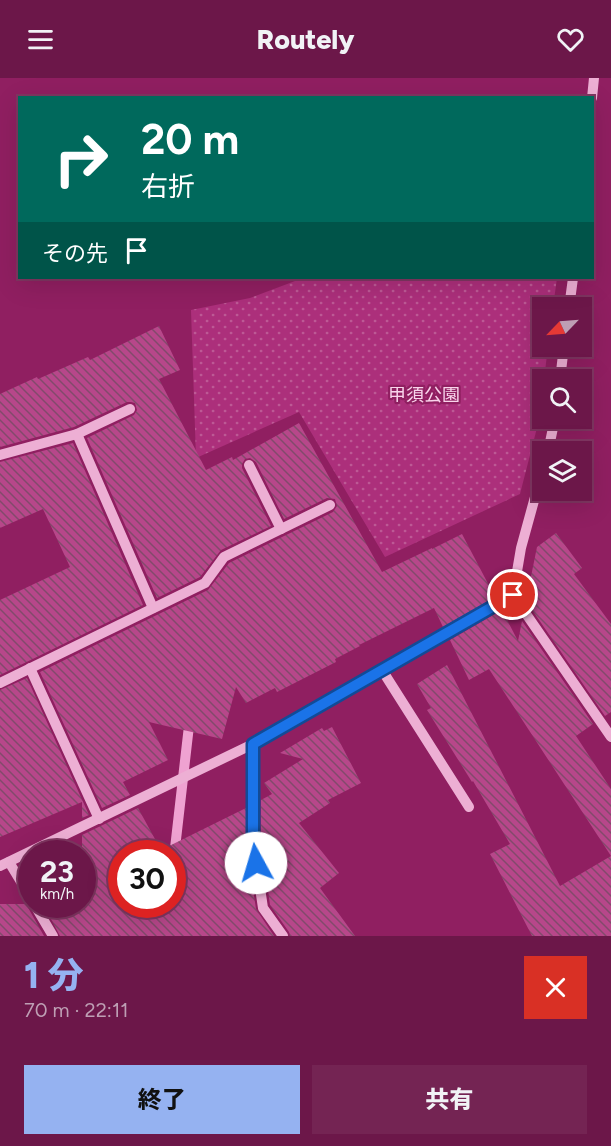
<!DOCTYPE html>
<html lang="ja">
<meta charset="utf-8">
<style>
body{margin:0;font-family:Figtree,"Noto Sans JP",sans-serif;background:#742453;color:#f1f3f6;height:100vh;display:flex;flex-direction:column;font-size:22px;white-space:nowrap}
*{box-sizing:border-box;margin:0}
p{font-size:20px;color:#be9fb4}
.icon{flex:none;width:33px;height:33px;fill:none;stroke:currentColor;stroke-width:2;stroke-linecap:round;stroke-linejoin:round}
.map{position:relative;height:858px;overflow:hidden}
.panel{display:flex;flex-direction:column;background:#6c1749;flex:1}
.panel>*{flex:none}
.guide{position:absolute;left:18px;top:18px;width:576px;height:183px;border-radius:0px;box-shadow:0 6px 24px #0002,0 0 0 2px #7f3661;background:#00695c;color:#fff;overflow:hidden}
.needle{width:39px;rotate:245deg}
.tools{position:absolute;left:532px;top:219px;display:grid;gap:12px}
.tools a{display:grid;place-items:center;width:60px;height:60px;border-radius:0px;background:#6c1749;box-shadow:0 6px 24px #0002,0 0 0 2px #7f3661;font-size:30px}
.speed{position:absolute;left:18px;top:762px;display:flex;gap:12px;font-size:30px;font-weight:700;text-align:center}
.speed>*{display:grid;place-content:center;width:78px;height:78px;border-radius:50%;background:#6c1749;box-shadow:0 6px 24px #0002,0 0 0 2px #7f3661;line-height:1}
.speed small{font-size:15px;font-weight:400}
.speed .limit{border:9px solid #d22;background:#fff;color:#111}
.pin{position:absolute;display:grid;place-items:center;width:51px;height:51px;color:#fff;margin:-26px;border:3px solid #fff;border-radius:50%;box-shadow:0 2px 6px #0007}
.me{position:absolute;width:66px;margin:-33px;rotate:354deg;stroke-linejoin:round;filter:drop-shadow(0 0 4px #0008)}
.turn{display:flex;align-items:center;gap:21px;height:126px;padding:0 24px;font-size:27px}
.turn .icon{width:78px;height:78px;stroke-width:2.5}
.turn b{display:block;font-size:42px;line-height:51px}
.then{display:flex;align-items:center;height:57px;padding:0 24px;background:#0003;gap:12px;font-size:22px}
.round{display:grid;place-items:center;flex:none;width:63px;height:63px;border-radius:0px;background:#742453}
.overview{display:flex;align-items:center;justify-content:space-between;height:102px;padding:0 24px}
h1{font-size:36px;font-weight:800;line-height:45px;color:#95b2f1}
.action{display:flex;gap:12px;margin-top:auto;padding:12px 24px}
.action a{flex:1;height:69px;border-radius:0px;background:#95b2f1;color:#111;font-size:24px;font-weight:800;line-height:69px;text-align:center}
.action a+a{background:#742453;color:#f1f3f6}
header{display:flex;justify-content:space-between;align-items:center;height:78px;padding:0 24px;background:#6c1749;font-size:27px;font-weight:800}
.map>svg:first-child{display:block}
</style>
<header><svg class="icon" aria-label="menu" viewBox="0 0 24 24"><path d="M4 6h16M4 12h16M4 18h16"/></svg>Routely<svg class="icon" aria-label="heart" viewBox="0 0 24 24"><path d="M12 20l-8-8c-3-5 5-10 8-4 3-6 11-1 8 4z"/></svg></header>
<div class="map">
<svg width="611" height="858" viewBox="0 0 611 858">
<defs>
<pattern id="park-dots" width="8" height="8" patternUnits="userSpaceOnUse" patternTransform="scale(1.5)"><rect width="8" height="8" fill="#ac2f7b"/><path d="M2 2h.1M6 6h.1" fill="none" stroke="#bd5995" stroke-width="1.8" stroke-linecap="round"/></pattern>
<pattern id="building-back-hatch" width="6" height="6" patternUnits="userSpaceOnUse" patternTransform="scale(1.5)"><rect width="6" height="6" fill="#b7478a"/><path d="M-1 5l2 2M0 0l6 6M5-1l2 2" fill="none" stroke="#824a6b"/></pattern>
</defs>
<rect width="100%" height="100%" fill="#901f61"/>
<path fill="url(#park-dots)" d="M303,200H557L553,229L543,230V268L548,269L544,301L543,302L540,338L520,416L385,479L299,334L196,380L191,232L250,220Z"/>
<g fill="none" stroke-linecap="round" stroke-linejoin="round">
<path stroke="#efa2d1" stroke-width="10" d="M174,779L190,639"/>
</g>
<g fill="url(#building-back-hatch)" fill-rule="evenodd">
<path d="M159,248L180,292L159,301L206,392L232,379L233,382L299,345L382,494L432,470V471L462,456L495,519L443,549L434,530L359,567L360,568L335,581L336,584L277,614L275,610L246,625L236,609L222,661L149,644L168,682L123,704L130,717L102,730L40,594L208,512L229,485L333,434L337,428L335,421L327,420L284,441L256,384L250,380L245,381L242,386V390L271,448L221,472L200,499L157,520L87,360L134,337L137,332L135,325L131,324H127L74,349L0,369V316L37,299L38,301L88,279L90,282Z"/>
<path d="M73,365L143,527L0,597V522L70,489L43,431L0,450V384Z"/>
<path d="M556,455L582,490L574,496L611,546V634L605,638L526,523L537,469Z"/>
<path d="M502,532L518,563L522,543L593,646L576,658L611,711V778L489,591L469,602L450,562Z"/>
<path d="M447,587L560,808L611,778V858H532L490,776L510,766L473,703L472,704L427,632L431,630L417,606Z"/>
<path d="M27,600L89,737L82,740V724L0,759V612Z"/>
<path d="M332,649L361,705L328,722L330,725L299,745L339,795L320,810L355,858H290L289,854L270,827L261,762V722L272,716L264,705L303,681L280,675L322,650L324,653Z"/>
<path d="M138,730L161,772L246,730V764L256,831L274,858H60L43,826H82V757ZM122,776H172V826H122Z"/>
<path d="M0,826H26L44,858H0Z"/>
</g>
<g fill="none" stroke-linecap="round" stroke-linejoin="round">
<g stroke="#edafd4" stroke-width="10">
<path d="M592,20L594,0"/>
<path d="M569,230L573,200"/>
<path d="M560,302L564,268"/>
<path d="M77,356L153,530"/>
<path d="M548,374L555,340"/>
<path d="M0,377L77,356L130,331"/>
<path d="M249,387L281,451"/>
<path d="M543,390L521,470L513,517L611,659"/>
<path d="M30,590L99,741"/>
<path d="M382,592L469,729"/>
<path d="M0,605L205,505L224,479L330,427"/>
<path d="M253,666V763L263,830L283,858"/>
<path d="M9,784L32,822"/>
<path d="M0,788L253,666L513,517"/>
<path d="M34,826L53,858"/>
</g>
</g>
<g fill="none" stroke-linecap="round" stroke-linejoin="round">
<g stroke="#114b97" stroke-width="15">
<path id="route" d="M256,785L253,763V666L513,517"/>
</g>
<use href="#route" stroke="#1a73e8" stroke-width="10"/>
</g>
<g text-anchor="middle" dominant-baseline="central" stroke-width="4.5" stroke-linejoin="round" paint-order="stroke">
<g font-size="18" fill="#f9d4eb" stroke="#901f61">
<text x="424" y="317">甲須公園</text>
</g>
</g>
</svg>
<div class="tools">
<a><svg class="needle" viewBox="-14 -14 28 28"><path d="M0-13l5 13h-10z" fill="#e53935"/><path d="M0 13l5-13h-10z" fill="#be9fb4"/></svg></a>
<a><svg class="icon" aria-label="search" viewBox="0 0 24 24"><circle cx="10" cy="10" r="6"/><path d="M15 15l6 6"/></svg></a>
<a><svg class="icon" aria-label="layers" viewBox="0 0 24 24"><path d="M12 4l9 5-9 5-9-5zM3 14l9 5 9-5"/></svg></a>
</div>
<div class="speed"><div>23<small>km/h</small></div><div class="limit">30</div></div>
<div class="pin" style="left:513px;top:517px;background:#d93025"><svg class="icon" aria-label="arrive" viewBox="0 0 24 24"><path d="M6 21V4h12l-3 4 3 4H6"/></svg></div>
<svg class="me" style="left:256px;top:785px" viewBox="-20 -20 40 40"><circle r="19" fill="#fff"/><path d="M0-13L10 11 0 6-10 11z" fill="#1a73e8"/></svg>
<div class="guide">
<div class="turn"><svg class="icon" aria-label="right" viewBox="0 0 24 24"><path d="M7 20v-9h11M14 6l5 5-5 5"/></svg><div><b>20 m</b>右折</div></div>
<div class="then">その先<svg class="icon" aria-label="arrive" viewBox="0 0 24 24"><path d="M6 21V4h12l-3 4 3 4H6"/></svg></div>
</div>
</div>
<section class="panel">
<div class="overview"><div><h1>1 分</h1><p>70 m · 22:11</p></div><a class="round" style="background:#d93025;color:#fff"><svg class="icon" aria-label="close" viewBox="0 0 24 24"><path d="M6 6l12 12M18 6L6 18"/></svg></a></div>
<div class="action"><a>終了</a><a>共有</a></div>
</section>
